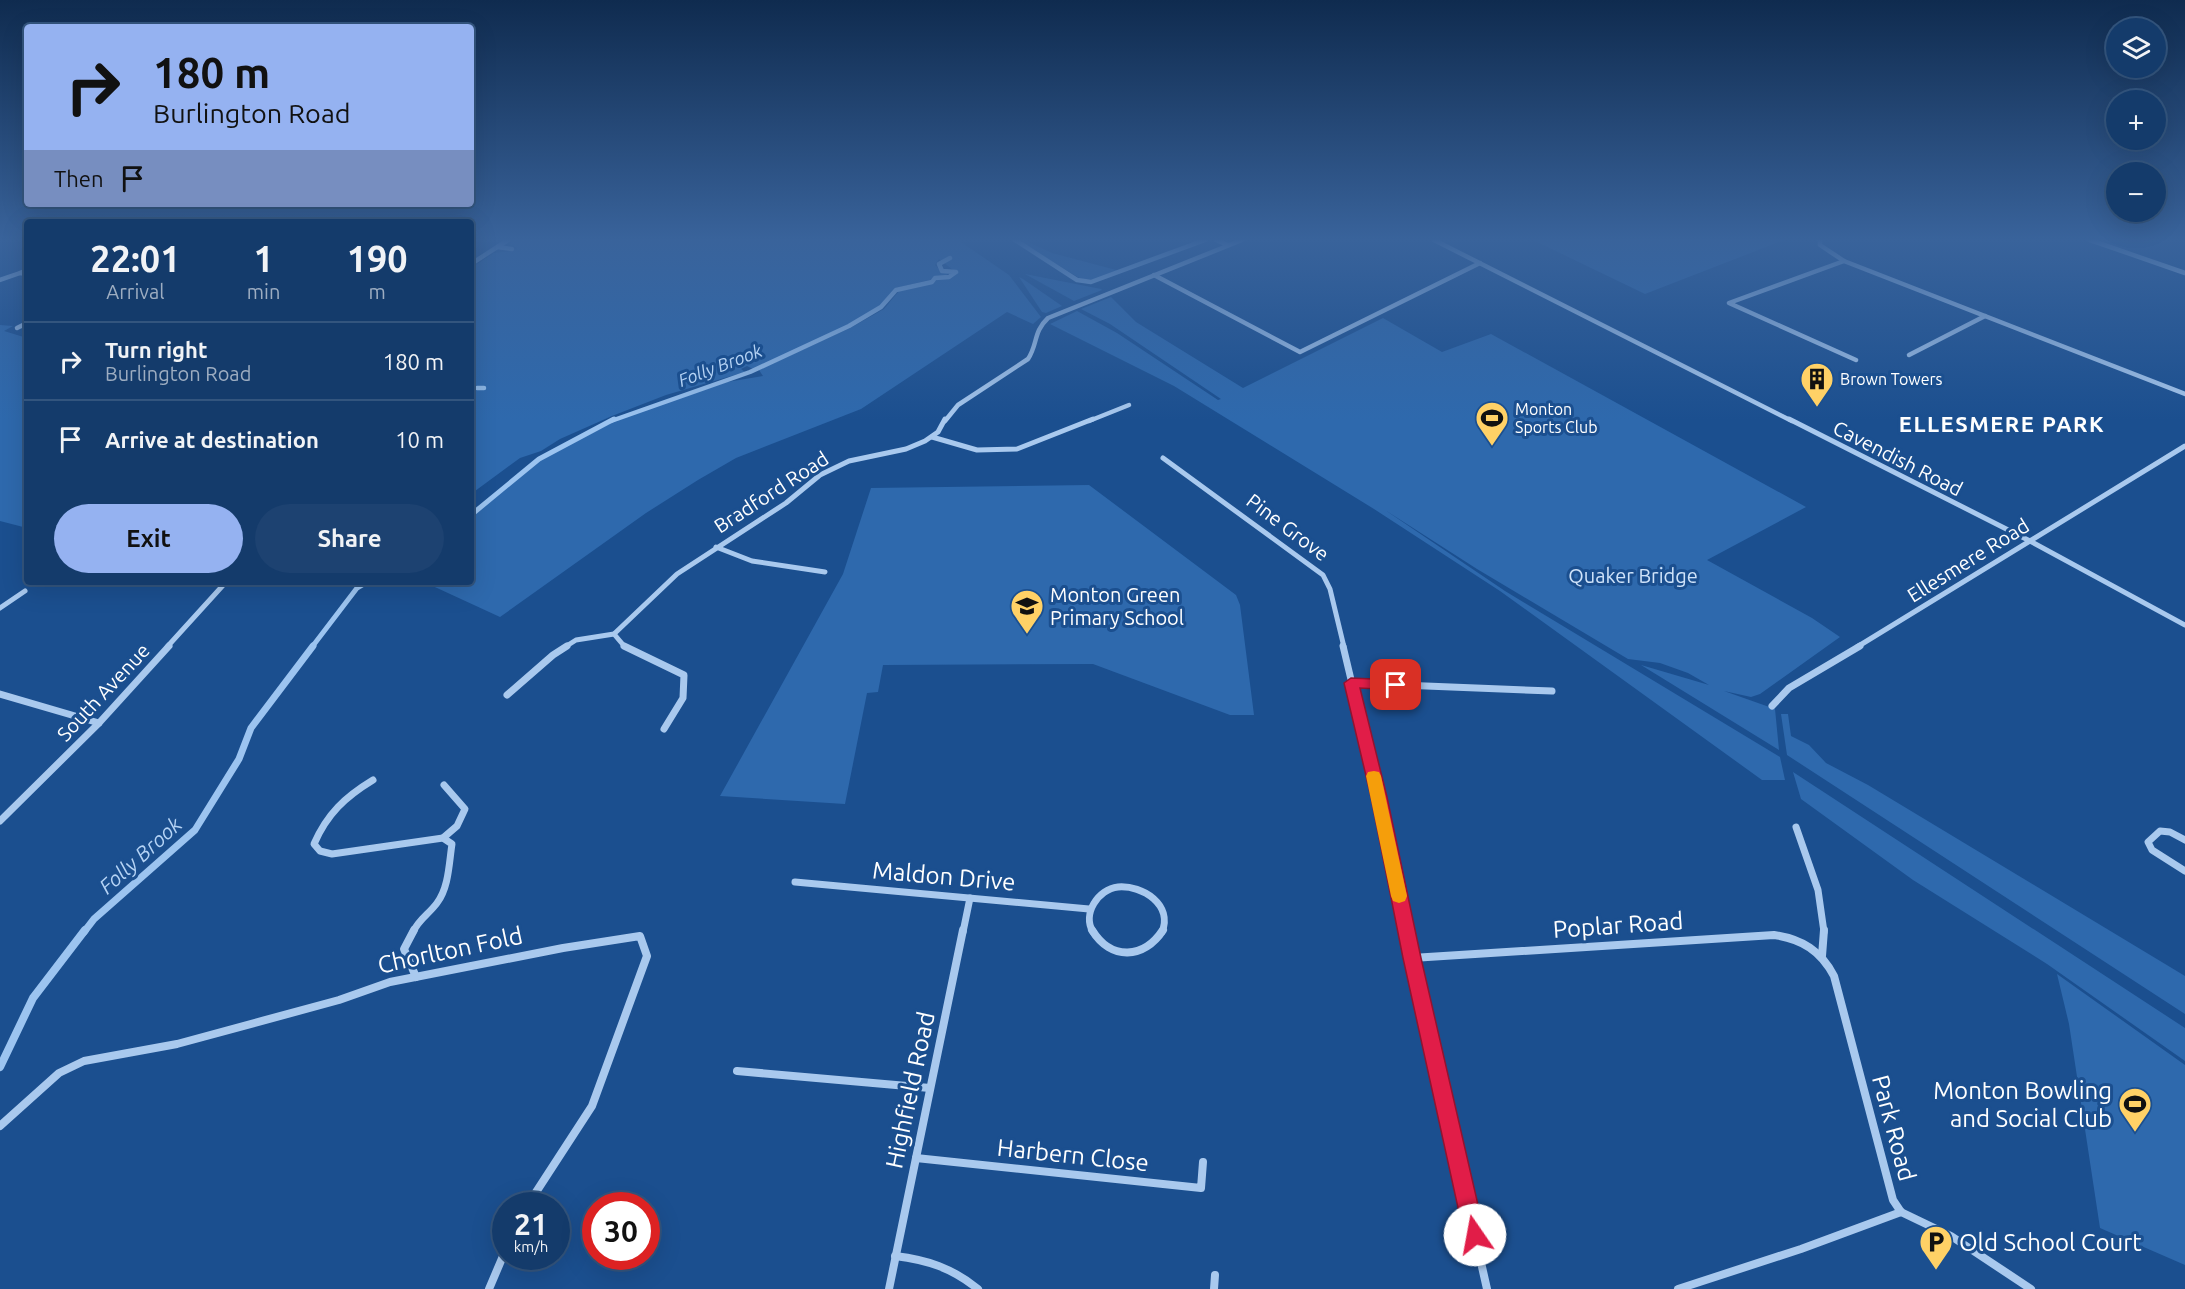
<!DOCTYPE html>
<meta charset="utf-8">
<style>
body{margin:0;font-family:Ubuntu,sans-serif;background:#1d4271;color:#f1f3f6;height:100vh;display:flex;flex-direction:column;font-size:22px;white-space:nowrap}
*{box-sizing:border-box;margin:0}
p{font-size:20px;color:#9dadc1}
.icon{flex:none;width:33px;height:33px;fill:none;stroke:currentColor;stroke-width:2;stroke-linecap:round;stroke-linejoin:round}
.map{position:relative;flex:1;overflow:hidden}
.panel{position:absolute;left:24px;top:219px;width:450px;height:366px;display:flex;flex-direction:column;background:#143b6b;border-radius:6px;box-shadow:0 6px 24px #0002,0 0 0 2px #33557e}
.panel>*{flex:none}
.guide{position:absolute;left:24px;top:24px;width:450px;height:183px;border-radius:6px;box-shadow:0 6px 24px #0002,0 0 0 2px #33557e;background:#95b2f1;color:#111;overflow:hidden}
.buttons{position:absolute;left:2106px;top:18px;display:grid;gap:12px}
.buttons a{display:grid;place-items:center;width:60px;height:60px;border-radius:50%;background:#143b6b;box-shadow:0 6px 24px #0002,0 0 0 2px #33557e;font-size:30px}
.speed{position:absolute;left:492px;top:1192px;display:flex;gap:12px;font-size:30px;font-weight:700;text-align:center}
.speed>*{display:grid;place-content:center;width:78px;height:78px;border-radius:50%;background:#143b6b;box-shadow:0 6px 24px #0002,0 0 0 2px #33557e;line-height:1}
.speed small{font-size:15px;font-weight:400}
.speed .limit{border:9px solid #d22;background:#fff;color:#111}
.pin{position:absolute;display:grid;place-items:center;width:51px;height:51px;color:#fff;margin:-26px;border-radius:12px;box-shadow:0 3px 9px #0006}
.me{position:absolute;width:66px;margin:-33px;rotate:348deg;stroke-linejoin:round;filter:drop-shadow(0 0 4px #0008)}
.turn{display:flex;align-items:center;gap:21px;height:126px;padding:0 30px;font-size:27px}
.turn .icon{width:78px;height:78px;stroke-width:2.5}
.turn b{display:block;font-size:42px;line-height:51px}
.then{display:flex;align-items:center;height:57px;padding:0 30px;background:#0003;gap:12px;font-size:22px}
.eta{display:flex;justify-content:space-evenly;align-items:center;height:102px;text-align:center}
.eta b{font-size:36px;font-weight:600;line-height:42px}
.button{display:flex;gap:12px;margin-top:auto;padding:12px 30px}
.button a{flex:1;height:69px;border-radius:36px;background:#95b2f1;color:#111;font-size:24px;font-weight:600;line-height:69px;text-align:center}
.button a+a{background:#1d4271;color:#f1f3f6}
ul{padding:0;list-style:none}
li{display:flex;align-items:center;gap:18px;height:78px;padding:0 30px;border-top:2px solid #33557e}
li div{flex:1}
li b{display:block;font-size:22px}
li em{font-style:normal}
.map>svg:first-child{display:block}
</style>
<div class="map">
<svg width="2185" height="1289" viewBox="0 0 2185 1289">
<rect width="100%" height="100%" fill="#1b4f8f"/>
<g fill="#2e69ad">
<path d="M513,240H958L1009,275L1041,317L1033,324L1007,312L861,409L736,458L698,480L646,513L500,617L424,582H471V517L542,459L619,419L727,382L763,376L759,370L852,327L884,309L899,291L932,283C939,277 949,278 957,273L939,259L935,265L943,273L948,272L947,276L895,288L879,307L847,326L753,369L747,366L741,369L745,372L666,395L612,416L560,439L541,451L520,458L471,494V268L494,253L512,251L517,248L509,244Z"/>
<path d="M1017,240H1024L1052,253L1120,271L1098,280L1081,279Z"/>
<path d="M1533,240H1784L1645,294Z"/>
<path d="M1025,274L1101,289L1102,290L1074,301Z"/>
<path d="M1019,277L1023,279L1062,306L1046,313L1042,312Z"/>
<path d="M1111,297L1136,322L1243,388L1383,318L1442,352L1491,334L1806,507L1707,560L1812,618L1840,637L1760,694L1751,697L1724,691L1775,709L1779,750L1641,665L1709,685L1688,673L1660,663L1628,659L1477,569L1385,510L1505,591L1780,757L1785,780H1762L1500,591L1374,509L1174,386L1050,324L1077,311L1117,333L1218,400L1221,399L1110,324L1081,309Z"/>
<path d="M0,325L13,326L4,331L27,338V528L0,521Z"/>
<path d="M1089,485L1236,595L1240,605L1254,715H1230L1093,664L883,665L878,692L867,693L845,804L720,796L843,574L871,488Z"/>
<path d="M1781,714H1788L1791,736L1809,745L1826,763L1868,785L2185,976V1014L1787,755Z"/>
<path d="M1793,772L2185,1028V1061L2047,964L1913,880L1801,799Z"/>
<path d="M2057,974L2185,1065V1265L2100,1228L2069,1024Z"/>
</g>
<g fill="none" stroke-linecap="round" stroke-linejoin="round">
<g stroke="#9cc4f0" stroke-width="4.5">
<path d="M1015,240L1077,280L1091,282L1205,240"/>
<path d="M477,388H484"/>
<path d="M611,421L750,372L849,326L881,307L896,290L932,282L935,278L949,277L956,272L942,271L939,264L950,258"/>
</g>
<g stroke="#9cc4f0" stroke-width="5">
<path d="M471,515L539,459L614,419"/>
<path d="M312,647L357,588L367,582"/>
</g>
<path stroke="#9cc4f0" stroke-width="7" d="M84,932L94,919L195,830L239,759L251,728L313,646"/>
<path stroke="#9cc4f0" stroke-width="8" d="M0,1067L33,998L85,930"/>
<g stroke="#a9c9ee" stroke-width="4.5">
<path d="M1216,240L1228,245"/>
<path d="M1434,240L1792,421"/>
<path d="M1820,240V245L1844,261L2185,394"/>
<path d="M2090,240L2185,273"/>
<path d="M498,247L512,249"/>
<path d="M1844,261L1729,303L1856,360"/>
<path d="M471,264L508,240"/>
<path d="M27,270L20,273L27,274"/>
<path d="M1154,275L1300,352L1480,263"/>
<path d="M0,280L20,273"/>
<path d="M17,328L27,323"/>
<path d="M1909,355L1985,316"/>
<path d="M945,421L958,405L1028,359C1038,344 1033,332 1048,318L1242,240"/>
<path d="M1089,421L1129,405"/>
</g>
<g stroke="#a9c9ee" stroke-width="5">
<path d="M1789,419L2030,541L2185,625"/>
<path d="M932,437L977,450L1017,449L1093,419"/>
<path d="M1163,458L1323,575L1330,589L1344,647"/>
<path d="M716,547L752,561L825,572"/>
<path d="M0,608L25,591"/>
<path d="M614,634L625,647"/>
<path d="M167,647L226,582"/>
<path d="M565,647L576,640L614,634L677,574L786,503L820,475L849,461L906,449L925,441L938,432L945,419"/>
<path d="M1857,647L2185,446"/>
</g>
<g stroke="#a9c9ee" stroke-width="7">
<path d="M624,646L684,675L683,698L664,729"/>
<path d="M1343,646L1379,797L1407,932"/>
<path d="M1351,683L1552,691"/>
<path d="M0,694L99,723"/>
<path d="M507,695L553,655L567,646"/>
<path d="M1772,706L1789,688L1860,646"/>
<path d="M373,780C345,797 327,814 314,844L320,851L332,854L443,838L452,844C449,863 449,887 437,903C429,914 419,919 413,932"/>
<path d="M0,821L99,723L169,646"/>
<path d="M1796,827L1818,890L1824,932"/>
<path d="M443,838L457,826L465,809L444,785"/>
<path d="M2185,840L2170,832L2160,831L2148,842L2152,850L2185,871"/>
<path d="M795,882L1089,909"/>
<path d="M963,932L970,898"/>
<path d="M1093,932C1082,914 1098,889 1118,887C1143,885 1173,905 1162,932"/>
</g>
<g stroke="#a9c9ee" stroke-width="8">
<path d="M414,930L404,949L416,977"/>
<path d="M1092,930C1111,961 1144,959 1163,930"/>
<path d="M1406,930L1487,1289"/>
<path d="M1822,956L1824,930"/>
<path d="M1412,958L1774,935C1802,939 1821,951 1834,976L1893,1200L1901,1212"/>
<path d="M737,1071L930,1088"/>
<path d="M0,1126L59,1073L84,1061L177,1044L339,1000L390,982L563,948L640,936L647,956L592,1106L527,1206"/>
<path d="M916,1158L1201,1188L1203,1162"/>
<path d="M1901,1212L1951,1236L2031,1289"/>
<path d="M895,1256C928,1260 952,1268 978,1289"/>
<path d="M489,1289L506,1249"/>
<path d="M889,1289L963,930"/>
<path d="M1214,1289L1215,1275"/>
<path d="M1678,1289L1801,1249L1901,1212"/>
</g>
</g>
<linearGradient id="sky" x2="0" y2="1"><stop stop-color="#0f2b4f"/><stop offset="0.57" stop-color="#39639b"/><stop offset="1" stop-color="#39639b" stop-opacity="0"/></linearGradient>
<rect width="2185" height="420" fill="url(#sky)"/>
<path fill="#e11d48" stroke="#92132f" stroke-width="1.5" d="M1351,678L1396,680L1403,685L1396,690L1360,688L1387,797L1421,958L1485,1235L1482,1242L1475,1245L1468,1242L1464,1235L1403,958L1371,797L1344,683Z"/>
<path fill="#f59e0b" d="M1374,771L1379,772L1381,776L1407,896L1405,901L1399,903L1393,901L1391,896L1366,776L1368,772Z"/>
<defs>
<g id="building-pin" transform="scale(1.725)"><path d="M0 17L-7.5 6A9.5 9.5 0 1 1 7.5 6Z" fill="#ffd166" stroke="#1b4f8f"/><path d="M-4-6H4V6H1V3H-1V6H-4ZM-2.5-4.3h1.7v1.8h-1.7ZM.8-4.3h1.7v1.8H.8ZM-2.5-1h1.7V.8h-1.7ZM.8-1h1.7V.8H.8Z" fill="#111"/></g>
<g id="stadium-pin" transform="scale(1.725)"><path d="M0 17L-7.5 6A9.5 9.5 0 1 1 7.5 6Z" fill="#ffd166" stroke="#1b4f8f"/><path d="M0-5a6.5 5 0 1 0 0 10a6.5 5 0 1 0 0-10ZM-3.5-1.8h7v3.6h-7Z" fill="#111"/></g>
<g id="school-pin" transform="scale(1.725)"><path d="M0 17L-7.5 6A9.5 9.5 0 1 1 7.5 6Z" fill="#ffd166" stroke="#1b4f8f"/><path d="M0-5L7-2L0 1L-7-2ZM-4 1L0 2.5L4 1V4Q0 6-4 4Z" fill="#111"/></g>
<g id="parking-pin" transform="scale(1.725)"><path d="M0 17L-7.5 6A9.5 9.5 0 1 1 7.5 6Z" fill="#ffd166" stroke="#1b4f8f"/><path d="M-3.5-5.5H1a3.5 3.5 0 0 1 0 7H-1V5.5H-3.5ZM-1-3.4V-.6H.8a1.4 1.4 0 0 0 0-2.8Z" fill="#111"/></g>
</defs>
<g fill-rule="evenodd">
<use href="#building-pin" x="1817" y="379"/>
<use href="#stadium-pin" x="1492" y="418"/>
<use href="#school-pin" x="1027" y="606"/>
<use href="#stadium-pin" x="2135" y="1104"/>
<use href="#parking-pin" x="1936" y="1242"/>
</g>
<g text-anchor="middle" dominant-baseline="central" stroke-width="6" stroke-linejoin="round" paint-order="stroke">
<g font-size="16" fill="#fff" stroke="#1b4f8f" text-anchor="start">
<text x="1840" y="379">Brown Towers</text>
<text x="1515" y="409">Monton<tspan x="1515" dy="18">Sports Club</tspan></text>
</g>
<g font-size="18" font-style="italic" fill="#b5d3f5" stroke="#1b4f8f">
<text transform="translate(720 365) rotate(-21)">Folly Brook</text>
</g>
<g font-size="20" fill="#fff" stroke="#1b4f8f">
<text transform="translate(1898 458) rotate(27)">Cavendish Road</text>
<text transform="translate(771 492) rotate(-33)">Bradford Road</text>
<text transform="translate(1288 527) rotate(37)">Pine Grove</text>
<text transform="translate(1968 560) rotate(-32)">Ellesmere Road</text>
<text transform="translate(103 692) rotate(-47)">South Avenue</text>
</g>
<g font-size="20" fill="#cfe3fa" stroke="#1b4f8f">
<text x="1633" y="575">Quaker Bridge</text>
</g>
<g font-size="20" fill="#fff" stroke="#1b4f8f" text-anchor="start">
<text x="1050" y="594">Monton Green<tspan x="1050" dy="23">Primary School</tspan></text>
</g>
<g font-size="21" font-style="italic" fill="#b5d3f5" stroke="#1b4f8f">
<text transform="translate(140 855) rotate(-42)">Folly Brook</text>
</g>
<g font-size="22" font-weight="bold" letter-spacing="1.5" fill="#fff" stroke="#1b4f8f">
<text x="2002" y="423">ELLESMERE PARK</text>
</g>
<g font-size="24" fill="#fff" stroke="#1b4f8f">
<text transform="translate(944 876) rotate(5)">Maldon Drive</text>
<text transform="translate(1618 925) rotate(-4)">Poplar Road</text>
<text transform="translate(450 950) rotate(-12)">Chorlton Fold</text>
<text transform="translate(910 1090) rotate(-78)">Highfield Road</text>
<text transform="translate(1894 1128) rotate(75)">Park Road</text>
<text transform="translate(1073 1155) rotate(6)">Harbern Close</text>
</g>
<g font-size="24" fill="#fff" stroke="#1b4f8f" text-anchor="end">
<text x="2112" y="1090">Monton Bowling<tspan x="2112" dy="28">and Social Club</tspan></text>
<text x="1959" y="1242" text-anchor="start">Old School Court</text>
</g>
</g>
</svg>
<div class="buttons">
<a><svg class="icon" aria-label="layers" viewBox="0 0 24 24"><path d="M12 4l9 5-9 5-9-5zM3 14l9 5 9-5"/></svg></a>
<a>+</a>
<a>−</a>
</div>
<div class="speed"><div>21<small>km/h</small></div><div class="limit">30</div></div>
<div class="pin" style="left:1396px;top:685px;background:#d93025"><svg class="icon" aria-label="arrive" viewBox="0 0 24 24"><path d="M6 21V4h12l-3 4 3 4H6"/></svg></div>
<svg class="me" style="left:1475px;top:1235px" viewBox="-20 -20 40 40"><circle r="19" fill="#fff"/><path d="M0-13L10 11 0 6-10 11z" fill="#e11d48"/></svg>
<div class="guide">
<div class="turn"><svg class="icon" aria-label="right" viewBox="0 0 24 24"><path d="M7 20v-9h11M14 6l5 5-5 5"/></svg><div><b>180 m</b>Burlington Road</div></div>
<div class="then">Then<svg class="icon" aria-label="arrive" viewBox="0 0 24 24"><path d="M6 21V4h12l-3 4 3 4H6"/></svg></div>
</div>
<section class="panel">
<div class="eta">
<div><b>22:01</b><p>Arrival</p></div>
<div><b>1</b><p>min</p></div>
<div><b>190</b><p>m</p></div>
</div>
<ul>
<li><svg class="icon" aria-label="right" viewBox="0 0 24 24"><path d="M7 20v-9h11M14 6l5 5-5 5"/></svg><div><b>Turn right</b><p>Burlington Road</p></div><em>180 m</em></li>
<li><svg class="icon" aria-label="arrive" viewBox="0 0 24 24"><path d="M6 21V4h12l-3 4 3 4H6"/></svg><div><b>Arrive at destination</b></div><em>10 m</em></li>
</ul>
<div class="button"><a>Exit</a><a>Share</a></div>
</section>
</div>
